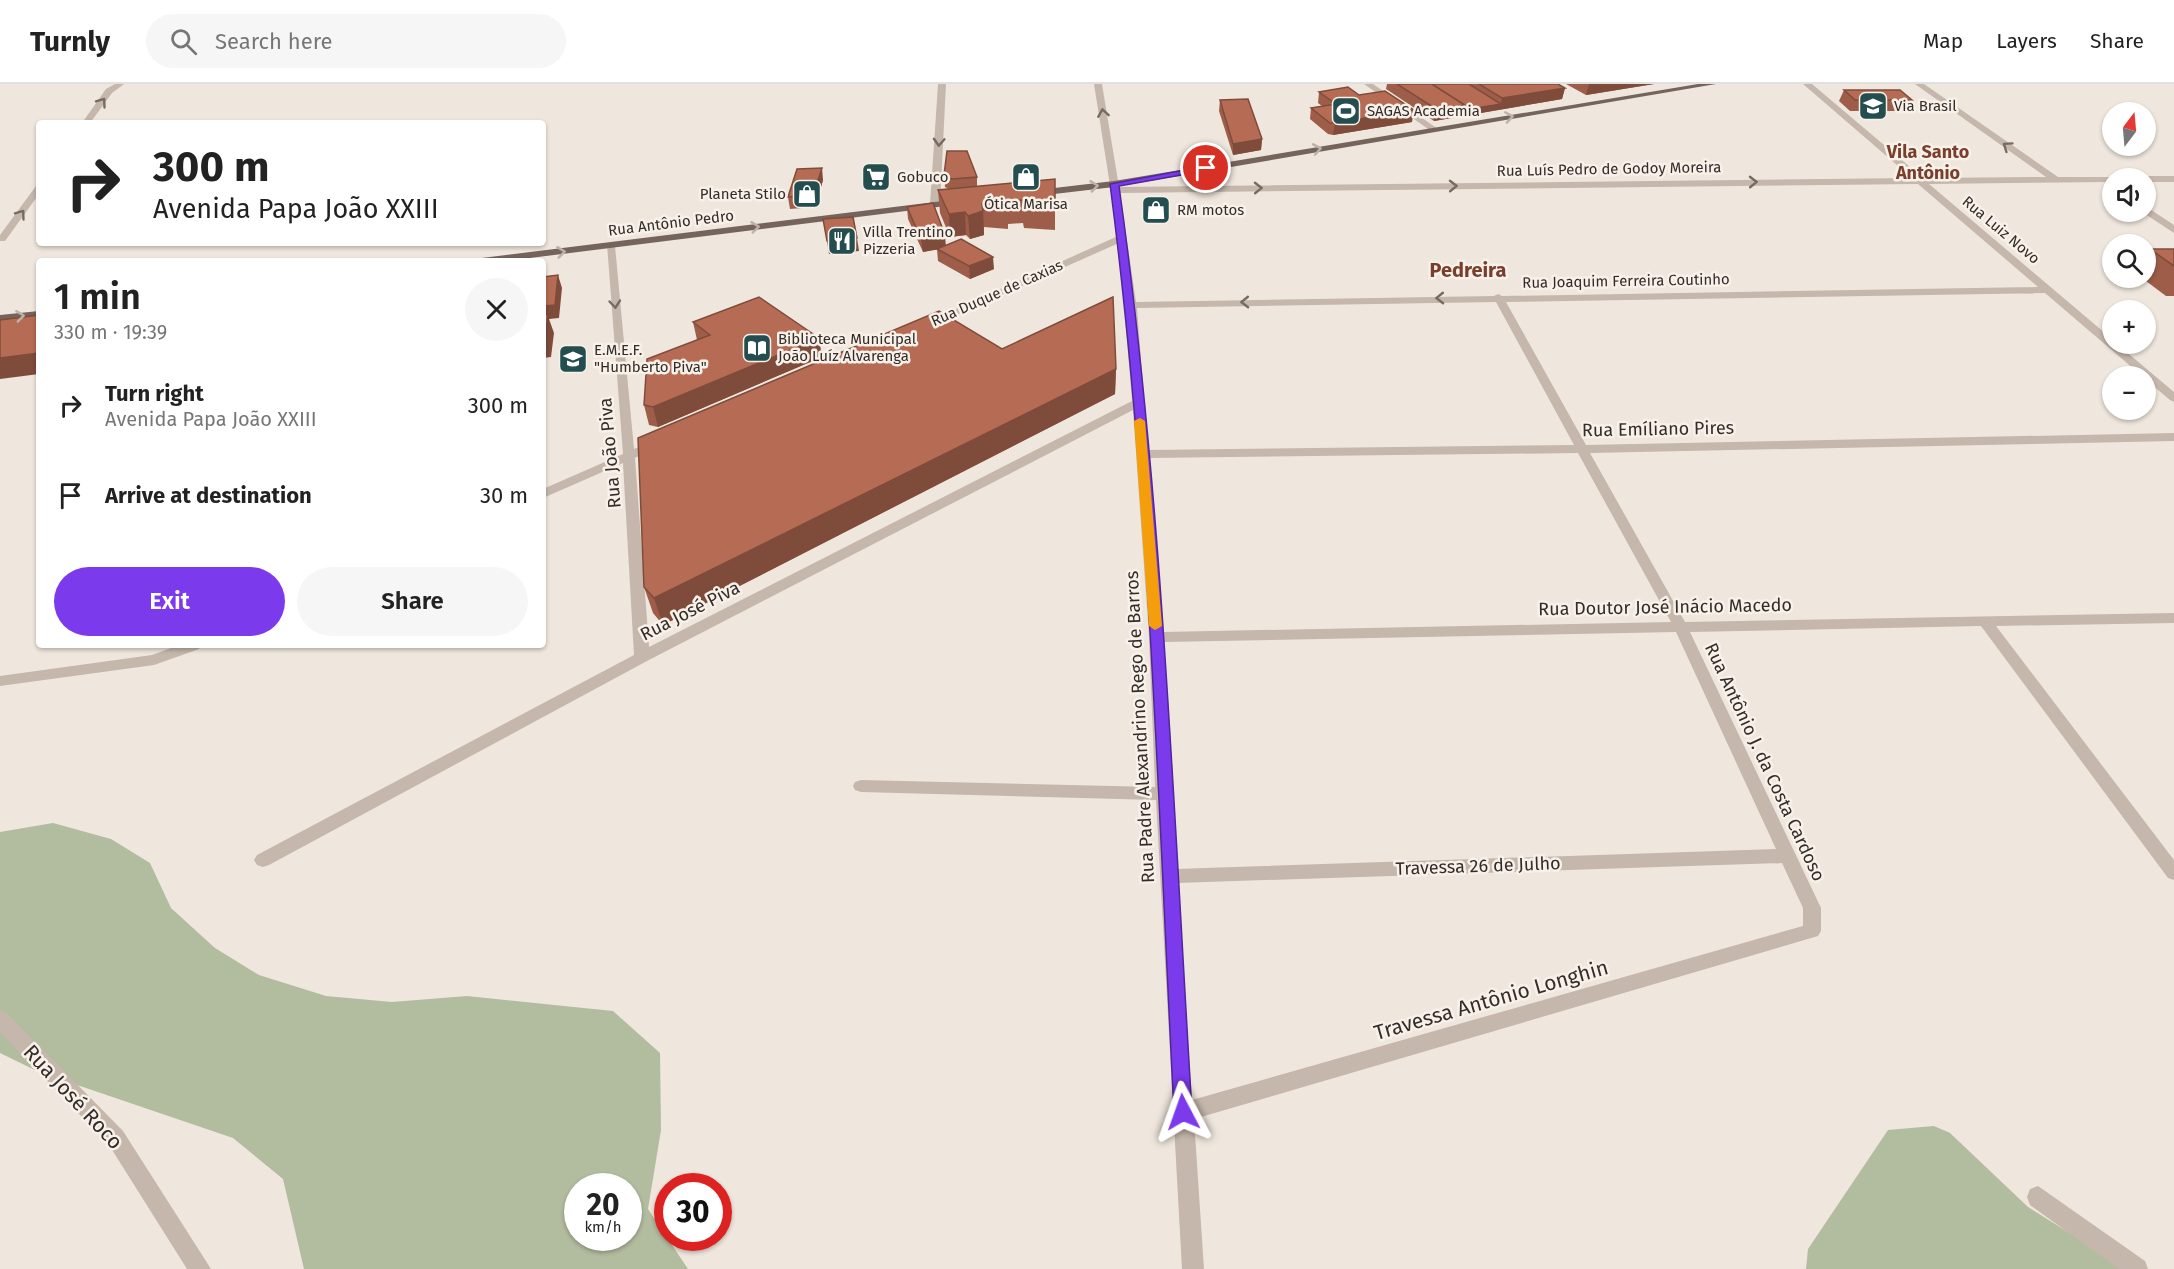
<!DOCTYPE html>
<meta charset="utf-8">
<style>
body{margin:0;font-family:"Fira Sans",sans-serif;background:#f6f6f6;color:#222;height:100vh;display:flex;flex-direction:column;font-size:22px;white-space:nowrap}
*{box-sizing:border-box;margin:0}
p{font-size:20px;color:#767676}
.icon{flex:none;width:33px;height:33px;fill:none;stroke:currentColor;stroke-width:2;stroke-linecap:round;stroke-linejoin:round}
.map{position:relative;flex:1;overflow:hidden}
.details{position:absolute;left:36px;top:174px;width:510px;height:390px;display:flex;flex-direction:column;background:#fff;border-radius:6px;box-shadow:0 2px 4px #0004}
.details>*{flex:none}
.banner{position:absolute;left:36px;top:36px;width:510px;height:126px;border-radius:6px;box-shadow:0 2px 4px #0004;background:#fff;color:#222;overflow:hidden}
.needle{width:39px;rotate:16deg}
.controls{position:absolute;left:2102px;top:18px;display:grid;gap:12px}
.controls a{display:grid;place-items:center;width:54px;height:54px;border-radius:50%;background:#fff;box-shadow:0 2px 4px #0004;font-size:30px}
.speed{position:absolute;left:564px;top:1089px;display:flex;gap:12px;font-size:30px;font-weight:700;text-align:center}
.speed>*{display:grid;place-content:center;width:78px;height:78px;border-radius:50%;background:#fff;box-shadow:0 2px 4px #0004;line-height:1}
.speed small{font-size:15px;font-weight:400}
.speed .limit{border:9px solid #d22;background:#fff;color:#111}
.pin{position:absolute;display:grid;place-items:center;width:51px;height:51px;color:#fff;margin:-26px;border:3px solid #fff;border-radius:50%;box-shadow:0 2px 6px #0007}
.me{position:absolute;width:66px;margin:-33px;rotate:356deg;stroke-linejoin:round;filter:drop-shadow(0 0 4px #0008)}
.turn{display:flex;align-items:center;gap:21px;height:126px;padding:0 18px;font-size:27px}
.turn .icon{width:78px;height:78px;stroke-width:2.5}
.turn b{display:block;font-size:42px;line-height:51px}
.round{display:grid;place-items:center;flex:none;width:63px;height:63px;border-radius:32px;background:#f6f6f6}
.head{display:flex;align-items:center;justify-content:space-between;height:102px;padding:0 18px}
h1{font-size:36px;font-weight:600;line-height:45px}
.action{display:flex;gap:12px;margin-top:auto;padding:12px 18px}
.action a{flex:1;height:69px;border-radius:36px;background:#7c3aed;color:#fff;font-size:24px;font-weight:600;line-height:69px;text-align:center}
.action a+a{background:#f6f6f6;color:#222}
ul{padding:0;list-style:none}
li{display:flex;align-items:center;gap:18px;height:90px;padding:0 18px}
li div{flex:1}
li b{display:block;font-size:22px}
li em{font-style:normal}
header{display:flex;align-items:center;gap:36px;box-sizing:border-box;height:84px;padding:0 30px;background:#fff;border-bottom:2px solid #e0e0e0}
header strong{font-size:28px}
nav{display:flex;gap:33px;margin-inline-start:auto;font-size:21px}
.search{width:420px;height:54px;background:#f6f6f6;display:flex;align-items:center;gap:15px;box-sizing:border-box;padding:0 21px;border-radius:33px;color:#767676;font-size:22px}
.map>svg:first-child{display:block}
</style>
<header>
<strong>Turnly</strong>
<div class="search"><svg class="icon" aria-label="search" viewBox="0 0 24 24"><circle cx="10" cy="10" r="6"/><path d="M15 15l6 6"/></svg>Search here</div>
<nav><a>Map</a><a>Layers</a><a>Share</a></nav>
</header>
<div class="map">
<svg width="2174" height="1185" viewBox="0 0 2174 1185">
<rect width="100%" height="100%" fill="#efe7dd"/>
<g fill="#b2bc9f" fill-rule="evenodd">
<path d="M53,739L111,755L150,779L171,824L215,864L259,891L326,912L392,918L467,912L613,927L660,969L661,1046L648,1125L688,1185H304L283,1095L233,1054L39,988L0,969V748ZM578,1102H628V1154H578Z"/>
<path d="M1934,1042L1950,1049L2028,1123L2127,1185H1806L1808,1165L1888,1046Z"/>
</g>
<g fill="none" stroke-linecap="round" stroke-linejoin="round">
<g fill="#c5b7ab" fill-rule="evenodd">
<path d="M115,0H124L112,9L90,39H82L106,5Z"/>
<path d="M938,0H946L940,120L935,123L930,120Z"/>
<path d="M1094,0H1102L1119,103L1912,94L1803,0H1812L1923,94L2046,93L1915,0H1924L2058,93H2115L2112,94V98L1929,100L2112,255V260H2117L2174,308V318L2170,316L2145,295V292H2142L2045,209L1506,218L1586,361L2174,349V357L1590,369L1685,538L2174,529V539L1996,542L2174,776V796L2168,794L1981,542L1690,548L1821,824V847L1818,852L1194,1035L1204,1185H1182L1156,716L861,708L855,706L853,702L855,698L861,696L1155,703L1149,553L1133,326L647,577L269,781L263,783L257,781L254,776L257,771L634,571L623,379L543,414V405L623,370L607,160L615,162L634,365L658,355L664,359L635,374L649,563L1132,317L1119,159L934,241H926L925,239L1118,152ZM1918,100L2038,203L1502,212L1498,210L1494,212L1136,218L1120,109ZM1496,218L1574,361L1148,366L1137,224ZM1578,369L1671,538L1163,548L1149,374ZM1676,548L1776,765L1176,785L1164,558ZM1782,779L1803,824V842L1192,1016L1177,799Z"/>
<path d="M1364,0H1373L1438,45L1431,47Z"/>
<path d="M2145,92H2174V98H2145V94H2141Z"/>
<path d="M39,101V110L5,157H0V151L36,102Z"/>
<path d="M2145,122L2174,141V149L2142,128H2145Z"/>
<path d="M179,561H201L199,565L154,581L0,602V592L152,571Z"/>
<path d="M0,926L7,929L123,1047L211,1185H187L109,1061L0,948Z"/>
<path d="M2038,1102L2145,1177L2148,1185H2119L2030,1121L2027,1113L2030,1105Z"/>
</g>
<g fill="#74645c" fill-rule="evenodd">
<path d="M1698,0H1716L1114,103L1037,112L1032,109L1037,106L1114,97Z"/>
<path d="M959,115L964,118L962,120L506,177H477L482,174Z"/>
<path d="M39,227V233L0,237V231Z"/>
</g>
</g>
<g fill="#9d5d48">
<path d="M1387,0H1558L1565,4L1562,15L1434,37L1386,5Z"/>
<path d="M1566,0H1654L1586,11Z"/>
<path d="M1844,6L1912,16L1907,27H1850L1839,17Z"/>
<path d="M1319,8L1359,11L1412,38L1333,51L1328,50L1310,35L1311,24L1322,22L1318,19Z"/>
<path d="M1220,16L1262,55L1261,66L1233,71L1219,27Z"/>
<path d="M944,91L977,93V103L1055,95V146L1024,144L1023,139L1008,140V145L984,143V151L970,155L966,151L950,153L940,129L938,106L949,105L945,103Z"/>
<path d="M823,96L815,123L790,125L788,113Z"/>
<path d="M907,123L946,161L994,185L970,195L938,177L937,165L923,168L908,135Z"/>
<path d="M2150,165H2174V212H2166L2142,194H2145V173Z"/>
<path d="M693,238L822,273L658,343L649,341L644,321L697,256Z"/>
<path d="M1002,265L1116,285L1115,310L663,541L653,529L644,503Z"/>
</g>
<g fill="#7f4c3b">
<path d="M1589,0H1654L1586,11Z"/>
<path d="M1565,4L1562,15L1434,37L1436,25L1465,21L1501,20L1502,14Z"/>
<path d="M1414,26L1412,38L1333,51L1335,39Z"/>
<path d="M1262,55L1261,66L1233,71V60Z"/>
<path d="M822,84L823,96L815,123L813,111Z"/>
<path d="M983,127L984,151L970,155L968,132Z"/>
<path d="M965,128L966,151L950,153L949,130Z"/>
<path d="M945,151L946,164L923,168L921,155Z"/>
<path d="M857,154L859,167L829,170L827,157Z"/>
<path d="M993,173L994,185L970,195L969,182Z"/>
<path d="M558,191L562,204L559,234L549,235L554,249L551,273L543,274V222Z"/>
<path d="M819,254L822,273L658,343L653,323Z"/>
<path d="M39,269V290L0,295V274Z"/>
<path d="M1116,285L1115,310L663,541L654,514Z"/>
</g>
<g fill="#b66c54" stroke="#7f4c3b" stroke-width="1.5">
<path d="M1397,0H1432L1465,21L1436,25Z"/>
<path d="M1432,0H1469L1501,20L1464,26L1465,21Z"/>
<path d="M1479,0H1558L1565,4L1502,14Z"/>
<path d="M1348,3L1359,11L1385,7L1414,26L1335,39H1330L1311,24L1336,20L1319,8Z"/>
<path d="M1844,6H1900L1912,16H1855Z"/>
<path d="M1248,15L1262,55L1233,60L1220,16Z"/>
<path d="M947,67H967L977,93L952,95L944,91Z"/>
<path d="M822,84L813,111L788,113L797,85Z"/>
<path d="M1055,95V123L1024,122L1022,116L1007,117V122L982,120L983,127L968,132L965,128L949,130L938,106Z"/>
<path d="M933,119L945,151L921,155L907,123Z"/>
<path d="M853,133L857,154L827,157L823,135Z"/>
<path d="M961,155L993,173L969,182L937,165Z"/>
<path d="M2150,165H2174V182Z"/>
<path d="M558,191L555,221L543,222V193Z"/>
<path d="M759,213L819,254L653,323L644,321L647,275L710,251L693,238Z"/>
<path d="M1113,213L1116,285L654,514L644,503L638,354L939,227L1002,265Z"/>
<path d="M543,230H548L545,254H543Z"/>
<path d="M39,231V269L0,274V236Z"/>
</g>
<defs><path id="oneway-chevron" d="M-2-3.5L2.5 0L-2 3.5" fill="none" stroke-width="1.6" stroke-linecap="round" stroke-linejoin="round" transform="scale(1.5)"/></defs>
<g stroke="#756b64">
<use href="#oneway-chevron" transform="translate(102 18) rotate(-54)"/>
<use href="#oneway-chevron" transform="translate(1103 29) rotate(-99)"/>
<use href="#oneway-chevron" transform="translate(939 58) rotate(93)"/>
<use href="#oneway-chevron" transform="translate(2007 62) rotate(-145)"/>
<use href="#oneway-chevron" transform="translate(1753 98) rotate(-1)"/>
<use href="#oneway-chevron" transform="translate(1453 102) rotate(-1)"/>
<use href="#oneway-chevron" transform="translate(1258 104) rotate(-1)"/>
<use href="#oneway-chevron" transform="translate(21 130) rotate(-54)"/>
<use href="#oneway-chevron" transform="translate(1440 214) rotate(179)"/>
<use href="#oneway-chevron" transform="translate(1245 218) rotate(179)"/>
<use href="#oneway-chevron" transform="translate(615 220) rotate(85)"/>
</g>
<g stroke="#bcb2aa">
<use href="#oneway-chevron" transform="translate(1509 33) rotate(-9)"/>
<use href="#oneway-chevron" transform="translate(1317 65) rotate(-10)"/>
<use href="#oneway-chevron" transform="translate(1094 102) rotate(-7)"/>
<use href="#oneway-chevron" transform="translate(755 143) rotate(-7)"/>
<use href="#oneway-chevron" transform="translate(561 168) rotate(-7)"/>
<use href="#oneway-chevron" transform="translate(20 232) rotate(-7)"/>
</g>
<path fill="#7c3aed" stroke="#51269a" stroke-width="1.5" d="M1206,82L1209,83V86L1119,102C1162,408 1173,719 1192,1028L1189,1034L1183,1037L1176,1034L1174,1028C1158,719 1150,407 1110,100Z"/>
<path fill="#f59e0b" d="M1140,334L1145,337L1162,542L1155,546L1149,542L1134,337Z"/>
<defs>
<g id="school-square" transform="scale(1.5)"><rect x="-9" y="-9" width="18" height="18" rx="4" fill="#244d50" stroke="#f7f1e9"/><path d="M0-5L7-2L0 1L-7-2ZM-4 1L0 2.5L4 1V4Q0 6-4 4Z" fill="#fff"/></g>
<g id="stadium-square" transform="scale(1.5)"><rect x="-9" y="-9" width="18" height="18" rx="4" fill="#244d50" stroke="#f7f1e9"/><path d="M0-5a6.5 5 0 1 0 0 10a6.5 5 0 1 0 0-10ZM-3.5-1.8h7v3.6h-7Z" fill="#fff"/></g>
<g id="supermarket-square" transform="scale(1.5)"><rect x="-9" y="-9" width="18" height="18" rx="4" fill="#244d50" stroke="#f7f1e9"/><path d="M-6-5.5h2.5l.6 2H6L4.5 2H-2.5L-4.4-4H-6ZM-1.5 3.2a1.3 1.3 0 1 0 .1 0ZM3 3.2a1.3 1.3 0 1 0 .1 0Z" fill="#fff"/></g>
<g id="shop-square" transform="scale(1.5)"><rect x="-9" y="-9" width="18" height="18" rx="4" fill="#244d50" stroke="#f7f1e9"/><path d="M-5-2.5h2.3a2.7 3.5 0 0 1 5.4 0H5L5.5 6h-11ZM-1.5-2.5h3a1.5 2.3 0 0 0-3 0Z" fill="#fff"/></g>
<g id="restaurant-square" transform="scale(1.5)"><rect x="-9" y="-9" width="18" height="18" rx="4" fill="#244d50" stroke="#f7f1e9"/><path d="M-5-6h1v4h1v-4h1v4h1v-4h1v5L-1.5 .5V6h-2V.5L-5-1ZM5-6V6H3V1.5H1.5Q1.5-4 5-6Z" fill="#fff"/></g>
<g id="library-square" transform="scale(1.5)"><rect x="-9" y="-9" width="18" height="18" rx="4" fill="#244d50" stroke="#f7f1e9"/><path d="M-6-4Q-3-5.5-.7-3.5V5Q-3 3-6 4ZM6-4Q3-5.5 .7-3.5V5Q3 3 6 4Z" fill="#fff"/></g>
</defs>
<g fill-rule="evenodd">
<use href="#school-square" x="1873" y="22"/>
<use href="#stadium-square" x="1346" y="27"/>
<use href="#supermarket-square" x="876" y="93"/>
<use href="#shop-square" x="1026" y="93"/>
<use href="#shop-square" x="807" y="110"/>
<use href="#shop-square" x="1156" y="126"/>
<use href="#restaurant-square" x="842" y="157"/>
<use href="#library-square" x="757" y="264"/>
<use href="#school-square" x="573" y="275"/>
</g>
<g text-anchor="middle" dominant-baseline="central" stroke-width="5" stroke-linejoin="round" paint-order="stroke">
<g font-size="15" fill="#342c29" stroke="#f7f1e9" text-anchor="start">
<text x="1894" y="22">Via Brasil</text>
<text x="1367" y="27">SAGAS Academia</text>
<text x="897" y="93">Gobuco</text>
<text x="786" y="110" text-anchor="end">Planeta Stilo</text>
<text x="1026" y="120" text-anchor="middle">Ótica Marisa</text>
<text x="1177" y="126">RM motos</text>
<text x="863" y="148">Villa Trentino<tspan x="863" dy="17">Pizzeria</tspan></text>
<text x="778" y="255">Biblioteca Municipal<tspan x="778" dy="17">João Luíz Alvarenga</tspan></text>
<text x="594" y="266">E.M.E.F.<tspan x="594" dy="17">"Humberto Piva"</tspan></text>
</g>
<g font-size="15" fill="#342c29" stroke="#f7f1e9">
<text transform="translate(1609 85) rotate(-1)">Rua Luís Pedro de Godoy Moreira</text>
<text transform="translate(671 139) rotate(-7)">Rua Antônio Pedro</text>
<text transform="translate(2001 146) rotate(40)">Rua Luiz Novo</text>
<text transform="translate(1626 197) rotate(-1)">Rua Joaquim Ferreira Coutinho</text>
<text transform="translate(997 209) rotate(-24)">Rua Duque de Caxias</text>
</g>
<g font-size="18" font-weight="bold" fill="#793f2c" stroke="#f7f1e9">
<text x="1928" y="68">Vila Santo<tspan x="1928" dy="21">Antônio</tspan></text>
</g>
<g font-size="18" fill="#342c29" stroke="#f7f1e9">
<text transform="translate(1658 345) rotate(-1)">Rua Emíliano Pires</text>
<text transform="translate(610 369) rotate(-95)">Rua João Piva</text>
<text transform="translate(1665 523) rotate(-1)">Rua Doutor José Inácio Macedo</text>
<text transform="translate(690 527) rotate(-27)">Rua José Piva</text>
<text transform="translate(1140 643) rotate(-93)">Rua Padre Alexandrino Rego de Barros</text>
<text transform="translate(1765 678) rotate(65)">Rua Antônio J. da Costa Cardoso</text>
<text transform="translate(1478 782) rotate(-2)">Travessa 26 de Julho</text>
</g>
<g font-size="20" font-weight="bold" fill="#793f2c" stroke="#f7f1e9">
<text x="1468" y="186">Pedreira</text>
</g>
<g font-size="21" fill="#342c29" stroke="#f7f1e9">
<text transform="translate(1491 916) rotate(-16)">Travessa Antônio Longhin</text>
<text transform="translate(73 1013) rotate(47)">Rua José Roco</text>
</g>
</g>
</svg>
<div class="controls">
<a><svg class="needle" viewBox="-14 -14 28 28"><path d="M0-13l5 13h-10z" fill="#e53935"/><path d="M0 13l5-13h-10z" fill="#767676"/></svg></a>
<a><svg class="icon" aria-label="sound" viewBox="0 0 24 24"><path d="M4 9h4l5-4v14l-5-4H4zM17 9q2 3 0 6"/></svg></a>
<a><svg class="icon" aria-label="search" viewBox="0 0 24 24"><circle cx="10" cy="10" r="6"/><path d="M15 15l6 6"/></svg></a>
<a>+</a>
<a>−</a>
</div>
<div class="speed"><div>20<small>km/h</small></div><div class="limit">30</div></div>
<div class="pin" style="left:1206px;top:84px;background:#d93025"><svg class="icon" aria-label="arrive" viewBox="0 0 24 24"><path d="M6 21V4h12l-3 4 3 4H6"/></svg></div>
<svg class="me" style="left:1183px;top:1028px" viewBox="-20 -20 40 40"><path d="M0-17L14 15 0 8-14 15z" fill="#7c3aed" stroke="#fff" stroke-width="4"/></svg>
<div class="banner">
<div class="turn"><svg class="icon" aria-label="right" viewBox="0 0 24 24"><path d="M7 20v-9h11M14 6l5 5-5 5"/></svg><div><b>300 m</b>Avenida Papa João XXIII</div></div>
</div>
<section class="details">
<div class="head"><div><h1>1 min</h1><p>330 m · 19:39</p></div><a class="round"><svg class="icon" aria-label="close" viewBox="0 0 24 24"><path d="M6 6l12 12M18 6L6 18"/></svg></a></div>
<ul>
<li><svg class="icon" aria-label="right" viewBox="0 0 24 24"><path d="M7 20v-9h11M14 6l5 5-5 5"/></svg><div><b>Turn right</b><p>Avenida Papa João XXIII</p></div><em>300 m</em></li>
<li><svg class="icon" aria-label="arrive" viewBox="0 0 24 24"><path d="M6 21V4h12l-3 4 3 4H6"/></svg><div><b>Arrive at destination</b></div><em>30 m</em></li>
</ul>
<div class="action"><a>Exit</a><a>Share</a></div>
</section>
</div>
